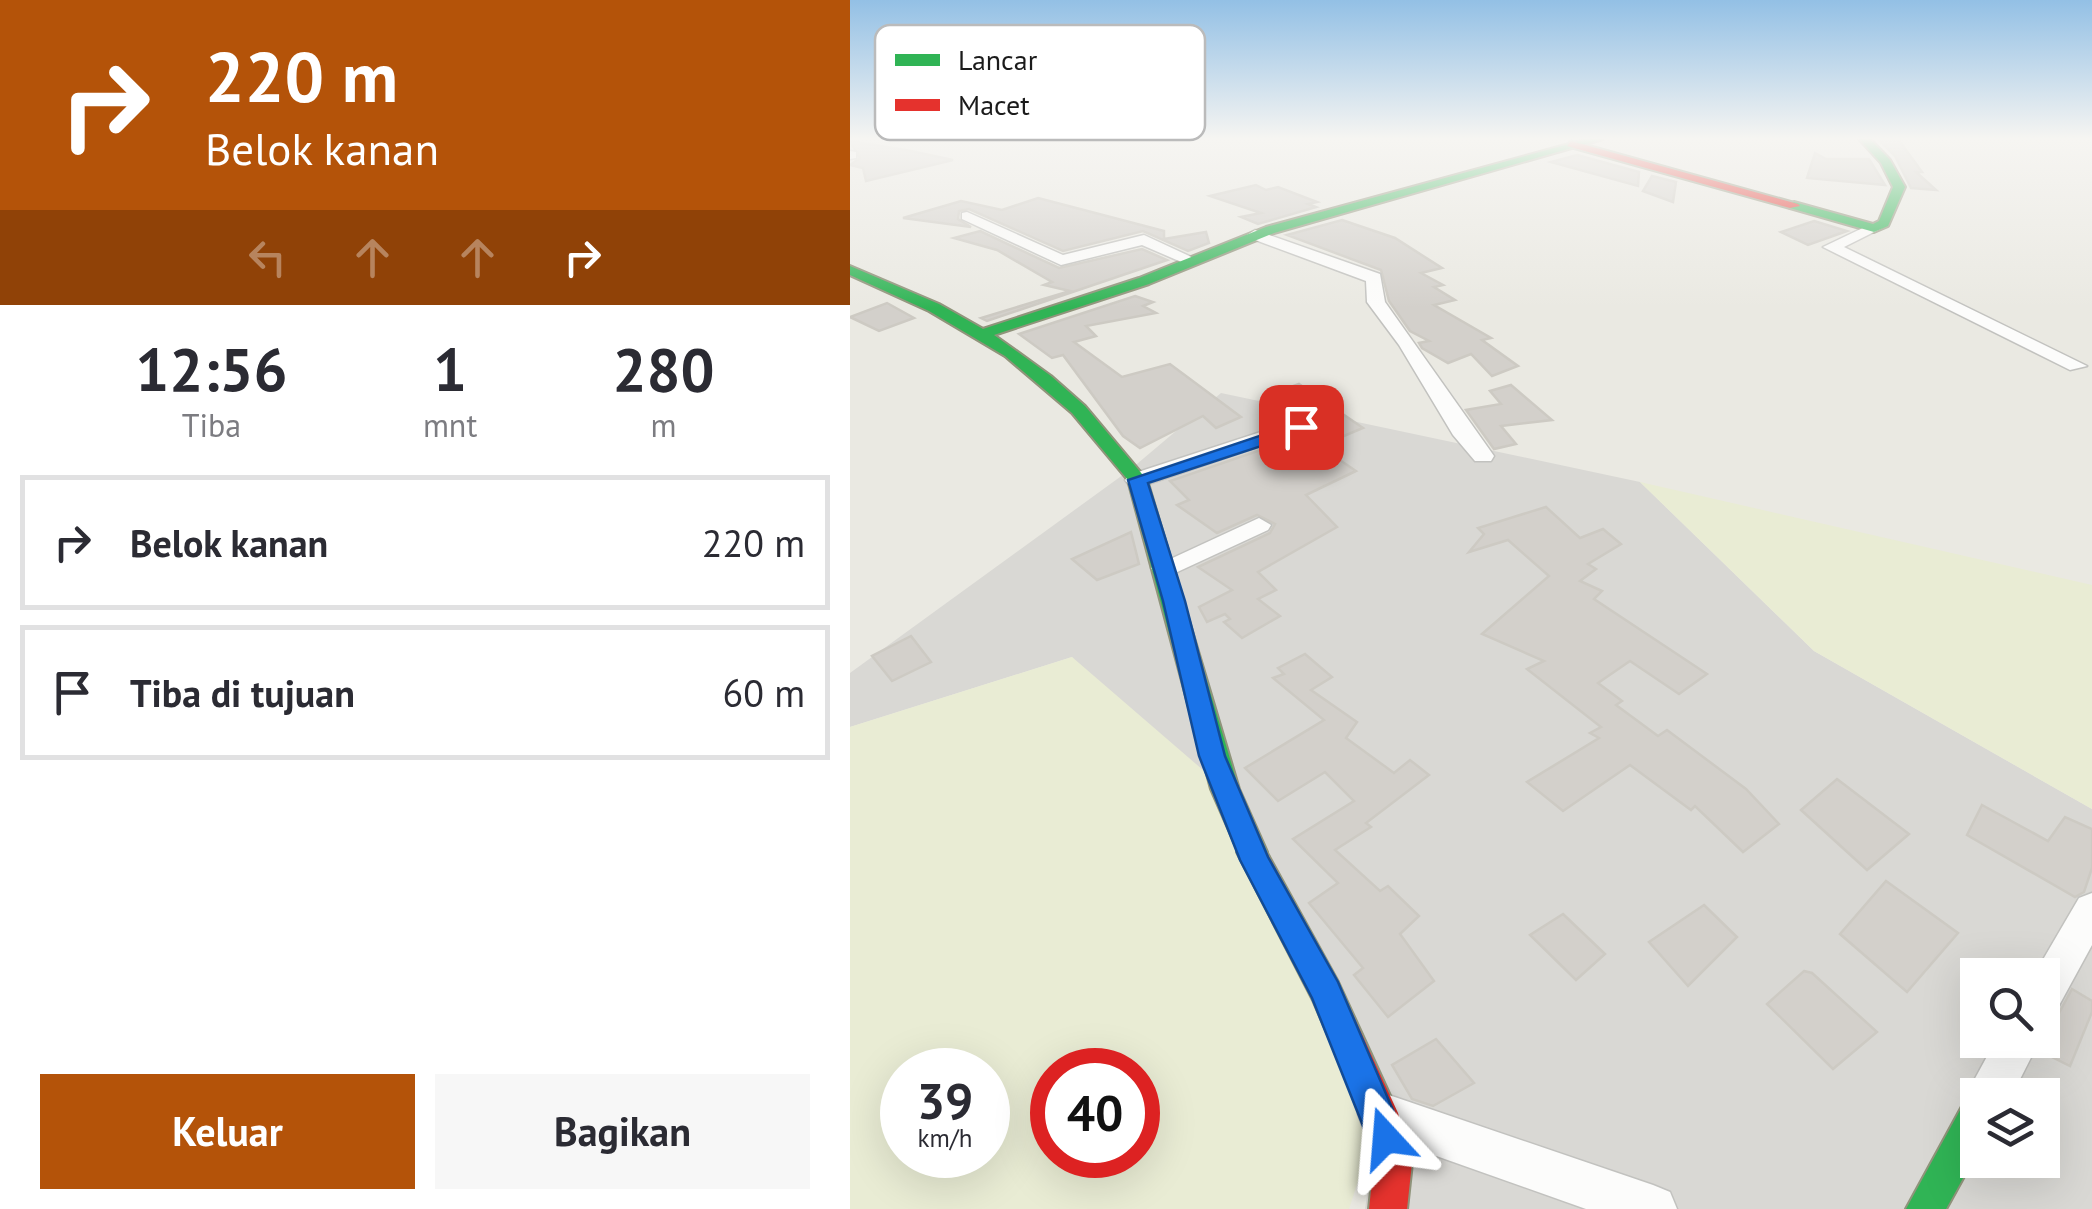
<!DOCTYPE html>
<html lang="id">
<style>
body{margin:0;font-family:"PT Sans",sans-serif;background:#f7f7f7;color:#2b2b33;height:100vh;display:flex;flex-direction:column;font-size:38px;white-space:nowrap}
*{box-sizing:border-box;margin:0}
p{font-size:32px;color:#7c7c81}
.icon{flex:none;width:55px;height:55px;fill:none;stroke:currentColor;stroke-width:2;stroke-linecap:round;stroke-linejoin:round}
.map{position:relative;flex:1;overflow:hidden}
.sheet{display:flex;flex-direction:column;background:#fff;width:850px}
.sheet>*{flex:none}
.hud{background:#b45309;color:#fff;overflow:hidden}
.controls{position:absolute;left:1110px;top:958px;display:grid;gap:20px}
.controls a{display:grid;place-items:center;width:100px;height:100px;border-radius:0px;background:#fff;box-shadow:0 10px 40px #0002;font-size:50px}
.speed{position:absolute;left:30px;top:1048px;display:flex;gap:20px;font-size:50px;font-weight:700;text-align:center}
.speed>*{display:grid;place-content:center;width:130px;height:130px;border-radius:50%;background:#fff;box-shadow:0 10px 40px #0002;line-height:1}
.speed small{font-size:25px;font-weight:400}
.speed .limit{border:15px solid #d22;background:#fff;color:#111}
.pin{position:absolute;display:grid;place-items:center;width:85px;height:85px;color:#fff;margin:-42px;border-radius:20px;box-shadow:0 5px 15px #0006}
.me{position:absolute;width:110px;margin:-55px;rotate:341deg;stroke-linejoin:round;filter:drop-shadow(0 0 8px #0008)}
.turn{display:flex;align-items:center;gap:35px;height:210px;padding:0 40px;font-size:45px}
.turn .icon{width:130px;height:130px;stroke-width:2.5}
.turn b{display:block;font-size:70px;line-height:85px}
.lanes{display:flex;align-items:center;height:95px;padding:0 40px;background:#0003;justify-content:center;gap:50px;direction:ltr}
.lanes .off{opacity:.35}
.eta{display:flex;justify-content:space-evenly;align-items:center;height:170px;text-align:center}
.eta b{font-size:60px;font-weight:700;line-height:70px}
.cta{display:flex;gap:20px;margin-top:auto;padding:20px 40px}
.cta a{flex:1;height:115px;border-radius:0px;background:#b45309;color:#fff;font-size:40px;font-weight:700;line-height:115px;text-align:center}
.cta a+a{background:#f7f7f7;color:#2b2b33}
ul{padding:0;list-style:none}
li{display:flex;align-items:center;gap:30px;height:135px;margin:0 20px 15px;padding:0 20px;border:5px solid #e1e1e2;border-radius:0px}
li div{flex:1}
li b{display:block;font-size:38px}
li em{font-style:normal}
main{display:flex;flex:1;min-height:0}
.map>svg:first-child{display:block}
</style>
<main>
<section class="sheet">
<div class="hud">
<div class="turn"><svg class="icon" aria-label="right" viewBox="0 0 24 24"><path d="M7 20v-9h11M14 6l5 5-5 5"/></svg><div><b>220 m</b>Belok kanan</div></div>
<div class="lanes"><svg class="icon off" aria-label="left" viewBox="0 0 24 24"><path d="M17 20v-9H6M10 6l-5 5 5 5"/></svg><svg class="icon off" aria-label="ahead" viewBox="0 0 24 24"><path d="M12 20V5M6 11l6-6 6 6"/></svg><svg class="icon off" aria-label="ahead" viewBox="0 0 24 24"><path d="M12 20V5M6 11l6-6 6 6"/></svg><svg class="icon" aria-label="right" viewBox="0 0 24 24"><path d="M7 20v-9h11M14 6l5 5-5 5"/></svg></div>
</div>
<div class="eta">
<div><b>12:56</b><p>Tiba</p></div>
<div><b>1</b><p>mnt</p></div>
<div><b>280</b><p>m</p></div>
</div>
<ul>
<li><svg class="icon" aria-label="right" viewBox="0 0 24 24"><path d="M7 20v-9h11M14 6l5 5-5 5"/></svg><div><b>Belok kanan</b></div><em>220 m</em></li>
<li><svg class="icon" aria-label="arrive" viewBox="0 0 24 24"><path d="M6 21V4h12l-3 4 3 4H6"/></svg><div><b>Tiba di tujuan</b></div><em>60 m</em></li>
</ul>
<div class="cta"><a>Keluar</a><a>Bagikan</a></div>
</section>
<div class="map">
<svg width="1242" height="1209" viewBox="0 0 1242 1209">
<rect width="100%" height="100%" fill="#eae9e2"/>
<path fill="#d9d8d4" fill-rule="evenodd" d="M371,393L790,482L964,651L1242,809V1209H515L529,1113L222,657L0,727V673L281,469ZM1128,975H1192V1040H1128ZM1128,1095H1192V1160H1128Z"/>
<g fill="#e9ecd4" fill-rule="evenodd">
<path d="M790,482L1242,585V809L964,651Z"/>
<path d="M222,657L375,789L530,1113L499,1209H0V727ZM52,1070H138V1155H52ZM202,1070H288V1155H202Z"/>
</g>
<g fill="#d3d0cb" stroke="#cdcac3" stroke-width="2.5">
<path d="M1028,139H1048L1072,172H1066L1086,190L1061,188L1045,156Z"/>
<path d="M0,141L61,151L103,160L16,181L13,168L0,165L10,158Z"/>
<path d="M965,153L976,159H1019L1035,185L957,178Z"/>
<path d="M727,155L789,172L788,186L701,162Z"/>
<path d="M802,176L826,182L823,202L793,191Z"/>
<path d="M406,185L416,190L428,187L467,202L458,204L466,207L408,224L391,217L411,213L360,196Z"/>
<path d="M188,198L314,231V239L356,232L359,243L338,251L293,231L213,251L119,209L109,211L108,219L121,227L53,218L111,201L152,210Z"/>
<path d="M492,220L545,238L592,268L571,273L593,285L584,287L605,300L584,305L641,338L632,340L668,366L642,376L621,354L598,363L572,348L569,343L579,341L560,331L539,301L531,270L437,235Z"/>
<path d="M964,221L997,231L958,245L931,232Z"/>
<path d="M130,231L209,268L292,249L317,260L137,321L131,318L220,291L194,285L202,282L147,250L104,238Z"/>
<path d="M285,296L303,302L293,306L306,313L236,326L246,336L224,342L272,377L320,364L391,417L366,428L353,416L290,448L273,436L213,355L202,358L169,334Z"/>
<path d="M37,303L64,318L29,331L0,317Z"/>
<path d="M449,384L513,428L489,438L419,395Z"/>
<path d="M661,385L702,420L651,426L666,444L644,449L616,410L651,404L640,391Z"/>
<path d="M443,439L481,454L506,471L456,495L487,527L408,572L426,590L408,599L430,616L392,638L374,622L380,619L375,614L357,622L349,607L382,590L348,567L420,533L425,524L407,515L367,533L327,505L339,500L320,481Z"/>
<path d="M696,507L730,538L753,529L771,544L738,564L746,569L730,581L752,591L744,599L857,674L829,694L780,661L748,683L772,701L766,705L808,736L817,730L896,789L929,824L893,852L845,806L841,810L780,765L713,811L677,782L749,738L740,733L751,727L677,669L694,661L632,634L699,576L658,540L619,552L634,534L628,528Z"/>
<path d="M281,532L289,564L247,580L222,559Z"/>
<path d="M61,636L81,662L42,681L22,656Z"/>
<path d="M455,654L482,677L461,690L507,722L496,738L544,773L560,760L579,775L516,823L521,827L485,850L530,891L538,886L569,916L550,934L584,981L538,1017L504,975L513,968L459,903L488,883L443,839L504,801L475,772L428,801L395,768L474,720L423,678L434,674L428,668Z"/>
<path d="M987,779L1059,834L1017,870L951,810Z"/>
<path d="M1132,805L1198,841L1215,817L1242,829V868L1234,892L1225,897L1117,835Z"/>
<path d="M1036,881L1108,933L1057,992L990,934Z"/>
<path d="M854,905L887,937L838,986L799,942Z"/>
<path d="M713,914L755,954L726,980L680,935Z"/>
<path d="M954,971L962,973L1027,1032L983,1069L917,1004Z"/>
<path d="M1222,989L1242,1001V1012L1220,1066L1192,1052V1019L1209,1013Z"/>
<path d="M586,1039L624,1083L583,1106L562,1099L542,1065Z"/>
</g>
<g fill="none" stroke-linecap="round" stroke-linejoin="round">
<g stroke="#c2c2bf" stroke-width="3">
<g id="street">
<path d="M0,151L6,152V158L0,159Z"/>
<path d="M117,212L213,255L294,235L350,261L336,264L292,245L211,265L112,219V213Z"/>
<path d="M1019,225L1032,228L994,247L1237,366L1220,370L973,247Z"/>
<path d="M405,230L530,274L535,302L644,456L641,461H625L603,435L549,345L517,302L516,281L400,238L397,235Z"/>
<path d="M441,422L467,425L490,444L479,451L443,435L295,485H279L275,480L279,475Z"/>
<path d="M409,518L421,525L418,530L323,574H305L301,568Z"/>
<path d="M1242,893V945L1206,1011L1192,1016V975H1184L1229,898Z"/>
<path d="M1146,1040H1190L1162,1095H1128V1112L1116,1095Z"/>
<path d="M530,1092L803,1185L820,1192L827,1209H736L530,1136L514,1130L508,1114L514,1098Z"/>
</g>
</g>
<g stroke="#90947b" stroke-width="4">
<g id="fast">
<path d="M737,139H753L424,233L299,284L144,335L201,376L235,406L297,480L389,789L417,852L412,860L402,864L392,860L361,789L278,480L222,413L155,356L79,311L0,275V266L89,304L133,329L289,278L416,227Z"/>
<path d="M1009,139H1020L1040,160L1055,187L1038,226L1024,232L940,208V204L944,202L1023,224L1029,221L1043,187L1031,163Z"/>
<path d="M1128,1096V1151L1096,1209H1056L1115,1101Z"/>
</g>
</g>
<g stroke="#90947b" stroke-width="4">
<g id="jam">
<path d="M721,141L948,204L950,206L940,208L717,146Z"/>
<path d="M402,840L412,844L488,982L548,1113L562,1163L557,1209H519L524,1163L512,1114L463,1000L387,852L392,844Z"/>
</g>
</g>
<use href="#street" fill="#fcfcfb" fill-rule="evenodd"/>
<use href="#fast" fill="#30b455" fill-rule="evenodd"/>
<use href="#jam" fill="#e5322d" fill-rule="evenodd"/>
</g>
<linearGradient id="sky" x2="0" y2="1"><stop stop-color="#93c0e5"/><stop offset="0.45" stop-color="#f6f5f2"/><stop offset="1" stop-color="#f6f5f2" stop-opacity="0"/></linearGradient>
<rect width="1242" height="308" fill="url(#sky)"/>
<path fill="#1a73e8" stroke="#114b97" stroke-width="2.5" d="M451,422L460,427L457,431L298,483L335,601L375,756L418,857L488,982L555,1138L550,1151L536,1157L523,1151L462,998L390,860L349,756L313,601L278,480Z"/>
<rect x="25" y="25" width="330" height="115" rx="15" fill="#fff" stroke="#bbb" stroke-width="2.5"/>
<rect x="45" y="54" width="45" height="12" fill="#30b455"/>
<rect x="45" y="99" width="45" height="12" fill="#e5322d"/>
<g font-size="28" fill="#1b1b1b">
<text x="108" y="70">Lancar</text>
<text x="108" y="115">Macet</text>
</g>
</svg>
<div class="controls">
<a><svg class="icon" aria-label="search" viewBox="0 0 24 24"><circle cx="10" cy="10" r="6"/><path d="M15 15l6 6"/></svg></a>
<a><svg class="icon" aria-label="layers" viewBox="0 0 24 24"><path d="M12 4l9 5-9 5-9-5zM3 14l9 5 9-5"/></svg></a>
</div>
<div class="speed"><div>39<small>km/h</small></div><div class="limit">40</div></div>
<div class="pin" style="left:451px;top:427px;background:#d93025"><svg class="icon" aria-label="arrive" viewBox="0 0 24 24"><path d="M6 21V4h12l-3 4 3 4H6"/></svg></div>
<svg class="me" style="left:536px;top:1138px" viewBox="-20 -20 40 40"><path d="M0-17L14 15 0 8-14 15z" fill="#1a73e8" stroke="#fff" stroke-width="4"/></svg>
</div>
</main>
